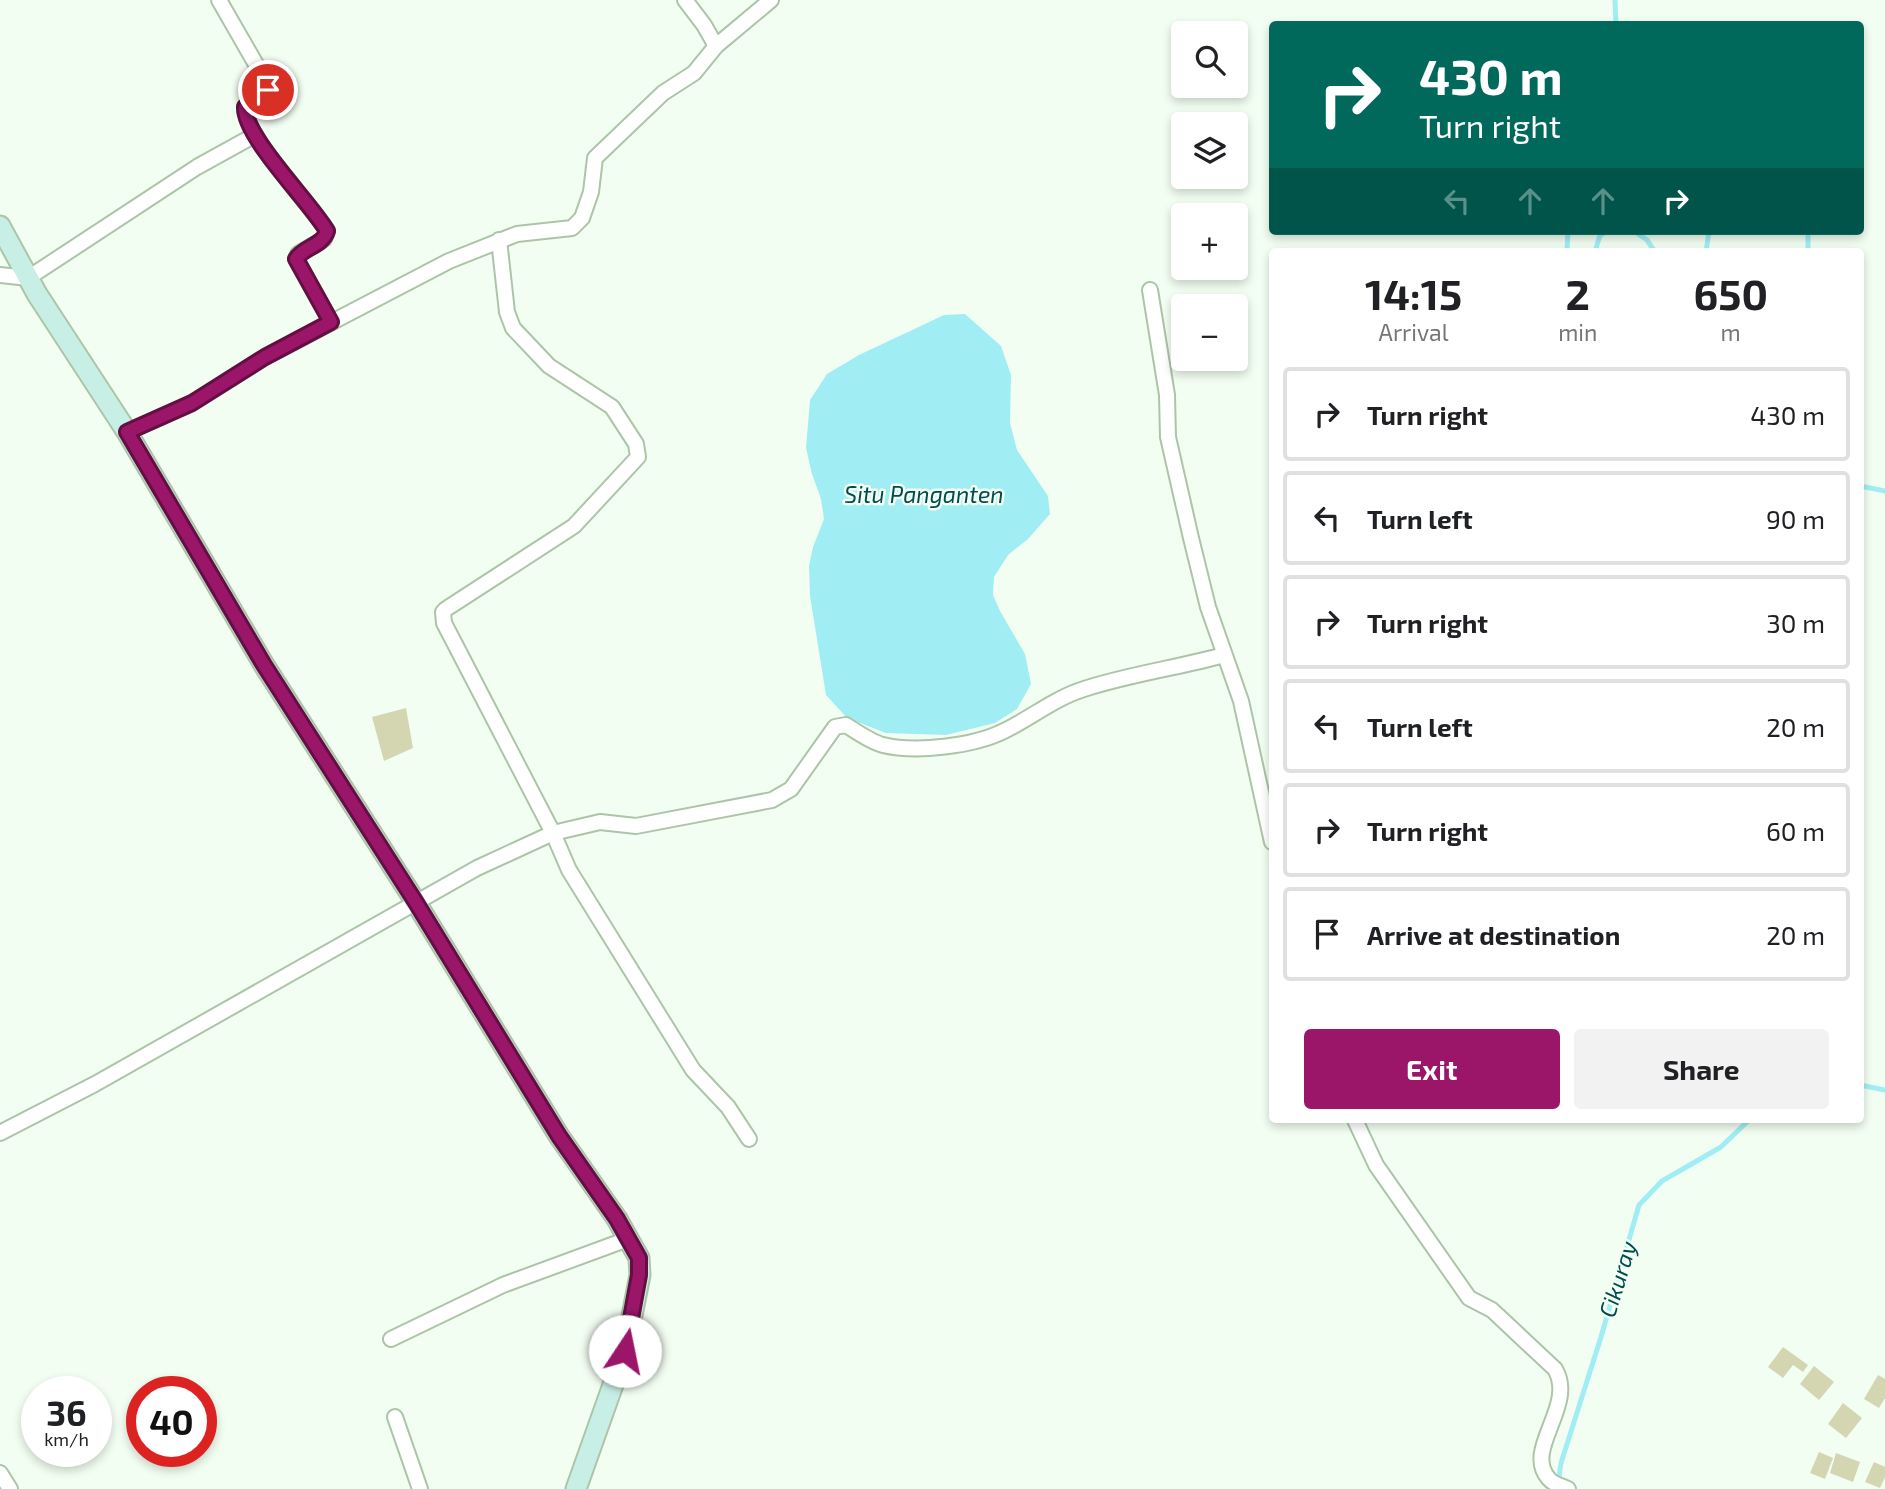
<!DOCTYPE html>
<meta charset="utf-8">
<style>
body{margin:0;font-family:"Exo 2",sans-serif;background:#f2f2f2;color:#202124;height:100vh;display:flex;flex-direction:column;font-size:26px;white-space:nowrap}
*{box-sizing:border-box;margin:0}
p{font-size:23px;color:#757577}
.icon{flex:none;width:38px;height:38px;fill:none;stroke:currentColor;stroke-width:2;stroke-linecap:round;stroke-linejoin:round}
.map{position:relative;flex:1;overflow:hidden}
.details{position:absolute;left:1269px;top:248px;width:595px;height:875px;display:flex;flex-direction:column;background:#fff;border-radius:7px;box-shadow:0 4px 10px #0003}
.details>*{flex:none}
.hud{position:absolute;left:1269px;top:21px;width:595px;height:214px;border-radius:7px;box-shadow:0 4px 10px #0003;background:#00695c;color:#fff;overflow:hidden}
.tools{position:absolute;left:1171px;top:21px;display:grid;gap:14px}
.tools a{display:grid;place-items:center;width:77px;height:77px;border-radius:7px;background:#fff;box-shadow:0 4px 10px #0003;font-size:35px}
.speed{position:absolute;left:21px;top:1376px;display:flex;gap:14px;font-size:35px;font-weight:700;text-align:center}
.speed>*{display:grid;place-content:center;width:91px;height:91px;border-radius:50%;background:#fff;box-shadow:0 4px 10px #0003;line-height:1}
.speed small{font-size:18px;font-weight:400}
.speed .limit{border:10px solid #d22;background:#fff;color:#111}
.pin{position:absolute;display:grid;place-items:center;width:60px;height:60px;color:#fff;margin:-30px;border:4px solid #fff;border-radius:50%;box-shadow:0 2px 7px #0007}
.me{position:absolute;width:77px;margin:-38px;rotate:11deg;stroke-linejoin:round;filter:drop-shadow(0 0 5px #0008)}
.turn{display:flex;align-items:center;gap:24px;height:147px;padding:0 35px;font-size:32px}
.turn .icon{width:91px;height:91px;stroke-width:2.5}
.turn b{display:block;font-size:49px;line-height:60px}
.lanes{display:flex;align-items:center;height:66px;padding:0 35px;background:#0003;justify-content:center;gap:35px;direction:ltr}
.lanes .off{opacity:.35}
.eta{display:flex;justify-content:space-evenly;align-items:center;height:119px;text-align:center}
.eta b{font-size:42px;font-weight:700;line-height:49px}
.button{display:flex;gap:14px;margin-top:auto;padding:14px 35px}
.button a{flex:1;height:80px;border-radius:7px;background:#9b1669;color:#fff;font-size:28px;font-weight:700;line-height:80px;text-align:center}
.button a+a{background:#f2f2f2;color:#202124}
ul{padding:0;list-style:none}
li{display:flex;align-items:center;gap:21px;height:94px;margin:0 14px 10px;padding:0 21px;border:4px solid #e0e0e0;border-radius:7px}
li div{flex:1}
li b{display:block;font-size:26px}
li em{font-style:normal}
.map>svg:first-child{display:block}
</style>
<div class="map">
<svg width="1885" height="1489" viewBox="0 0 1885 1489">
<rect width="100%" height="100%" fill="#f3fef2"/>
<path fill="#a0eef4" d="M965,314L1001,346L1011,375L1010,423L1017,450L1048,496L1050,514L1028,539L1008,555L994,577L993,595L1000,611L1025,654L1031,684L1017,709L995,723L946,735L886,733L847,718L826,695L810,596L809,566L813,547L824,519L821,499L812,474L806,448L810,400L827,374L859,355L944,315Z"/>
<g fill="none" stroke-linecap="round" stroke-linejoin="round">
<g stroke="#a0eef4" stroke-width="5">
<path d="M1615,0L1616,24"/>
<path d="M1568,231L1567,250L1570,252"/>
<path d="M1634,231L1647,240L1655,252"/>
<path d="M1808,231V252"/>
<path d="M1595,252L1600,235L1608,231"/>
<path d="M1706,252L1709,231"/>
<path d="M1860,486L1885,491"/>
<path d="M1860,1085L1885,1090"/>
<path d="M1558,1484L1561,1463L1601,1337L1639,1205L1662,1181L1721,1147L1749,1120"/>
</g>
</g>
<g fill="#d3d6b1">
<path d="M406,708L413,748L384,761L372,717Z"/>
<path d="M1783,1347L1808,1365L1803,1372L1793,1365L1783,1378L1768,1367Z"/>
<path d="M1814,1366L1834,1382L1819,1400L1800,1384Z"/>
<path d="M1878,1375L1885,1379V1398L1879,1408L1864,1399Z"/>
<path d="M1843,1403L1862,1418L1846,1438L1828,1424Z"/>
<path d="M1819,1452L1833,1458L1825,1479L1810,1473Z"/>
<path d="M1836,1453L1860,1462L1853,1482L1830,1473Z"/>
<path d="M1874,1462L1885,1467V1477L1880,1488L1865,1482Z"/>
</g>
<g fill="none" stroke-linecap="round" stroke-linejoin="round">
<g stroke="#acc5a8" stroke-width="18">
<g id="street">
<path d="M219,0L269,87L266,93L245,107C243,136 311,203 327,231L324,239L298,254L296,259L331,322"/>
<path d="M685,0L704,25L716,46"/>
<path d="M499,240L507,312L513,328L549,366L612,407L636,444L638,457L574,526L446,609L443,612L444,623L553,833L569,870L693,1070L728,1107L749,1139"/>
<path d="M0,275L28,278L197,167L255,135"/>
<path d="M1150,290L1167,395L1168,437L1191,538L1208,607L1241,701L1272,842"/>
<path d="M127,432L192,403L265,357L449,261L517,234L572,228L582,218L591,192L595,158L663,93L694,73L716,46L771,0"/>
<path d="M1355,1120L1376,1165L1469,1298L1492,1310L1555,1369C1577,1406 1522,1450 1549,1479C1553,1484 1562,1486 1568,1489"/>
<path d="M0,1133L95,1084L477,868L553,833L600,822L636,826L772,800L791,789L835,727L846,725C857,732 871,742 883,745C916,753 974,746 1004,731C1031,718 1055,698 1084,689C1130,674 1177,668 1224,655"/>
<path d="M391,1339L503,1285L628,1239"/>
<path d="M395,1417L420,1489"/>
<path d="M0,1473L10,1489"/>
</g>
</g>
<g stroke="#acc5a8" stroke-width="23">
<path id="secondary" d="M0,226L37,294L127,432L264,665L415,901L559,1136L617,1219L639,1258L640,1275L625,1351L576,1489"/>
</g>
<use href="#street" stroke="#fff" stroke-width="14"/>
<use href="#secondary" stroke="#c8efe5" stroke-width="19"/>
</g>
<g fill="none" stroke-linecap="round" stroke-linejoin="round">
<g stroke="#650e44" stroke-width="18">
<path id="route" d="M268,90L245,107C243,136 311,203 327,231C323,246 303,247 296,259L331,322L265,357L192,403L127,432L264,665L415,901L559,1136L617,1219L639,1258V1275L625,1351"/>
</g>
<use href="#route" stroke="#9b1669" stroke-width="12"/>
</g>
<g text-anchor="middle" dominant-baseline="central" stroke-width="5" stroke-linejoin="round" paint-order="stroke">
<g font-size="23" font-style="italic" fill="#004b50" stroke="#f3fef2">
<text x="924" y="494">Situ Panganten</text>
<text transform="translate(1617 1279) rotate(-73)">Cikuray</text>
</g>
</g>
</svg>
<div class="tools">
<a><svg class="icon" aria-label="search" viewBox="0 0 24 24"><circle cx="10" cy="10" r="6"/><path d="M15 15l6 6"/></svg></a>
<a><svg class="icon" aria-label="layers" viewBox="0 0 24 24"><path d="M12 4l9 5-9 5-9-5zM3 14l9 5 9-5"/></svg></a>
<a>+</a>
<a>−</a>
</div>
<div class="speed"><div>36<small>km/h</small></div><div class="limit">40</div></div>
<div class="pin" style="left:268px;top:90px;background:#d93025"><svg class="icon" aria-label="arrive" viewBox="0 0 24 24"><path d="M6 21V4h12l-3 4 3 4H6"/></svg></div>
<svg class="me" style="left:625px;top:1351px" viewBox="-20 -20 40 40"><circle r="19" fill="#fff"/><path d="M0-13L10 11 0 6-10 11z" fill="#9b1669"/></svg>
<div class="hud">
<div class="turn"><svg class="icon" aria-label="right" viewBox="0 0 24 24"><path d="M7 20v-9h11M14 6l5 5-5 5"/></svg><div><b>430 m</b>Turn right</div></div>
<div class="lanes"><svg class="icon off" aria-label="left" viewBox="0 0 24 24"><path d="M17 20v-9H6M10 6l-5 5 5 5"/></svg><svg class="icon off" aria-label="ahead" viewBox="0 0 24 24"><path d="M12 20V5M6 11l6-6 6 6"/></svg><svg class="icon off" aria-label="ahead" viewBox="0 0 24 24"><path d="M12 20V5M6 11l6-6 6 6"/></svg><svg class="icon" aria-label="right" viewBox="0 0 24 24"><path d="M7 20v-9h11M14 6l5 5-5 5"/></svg></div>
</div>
<section class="details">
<div class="eta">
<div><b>14:15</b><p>Arrival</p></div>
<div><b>2</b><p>min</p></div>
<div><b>650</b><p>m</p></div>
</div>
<ul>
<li><svg class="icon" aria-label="right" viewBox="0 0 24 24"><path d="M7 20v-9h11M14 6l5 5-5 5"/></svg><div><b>Turn right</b></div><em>430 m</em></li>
<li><svg class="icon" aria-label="left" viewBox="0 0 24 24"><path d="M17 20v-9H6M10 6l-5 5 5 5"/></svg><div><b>Turn left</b></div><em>90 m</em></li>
<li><svg class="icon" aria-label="right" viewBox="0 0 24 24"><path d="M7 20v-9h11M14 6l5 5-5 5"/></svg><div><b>Turn right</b></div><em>30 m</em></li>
<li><svg class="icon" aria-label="left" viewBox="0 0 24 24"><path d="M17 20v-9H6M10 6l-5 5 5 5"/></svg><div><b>Turn left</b></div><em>20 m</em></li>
<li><svg class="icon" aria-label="right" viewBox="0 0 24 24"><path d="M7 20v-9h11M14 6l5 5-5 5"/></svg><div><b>Turn right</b></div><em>60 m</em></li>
<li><svg class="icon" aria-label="arrive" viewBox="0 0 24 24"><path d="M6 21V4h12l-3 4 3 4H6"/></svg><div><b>Arrive at destination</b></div><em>20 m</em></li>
</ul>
<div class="button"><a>Exit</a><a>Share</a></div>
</section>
</div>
